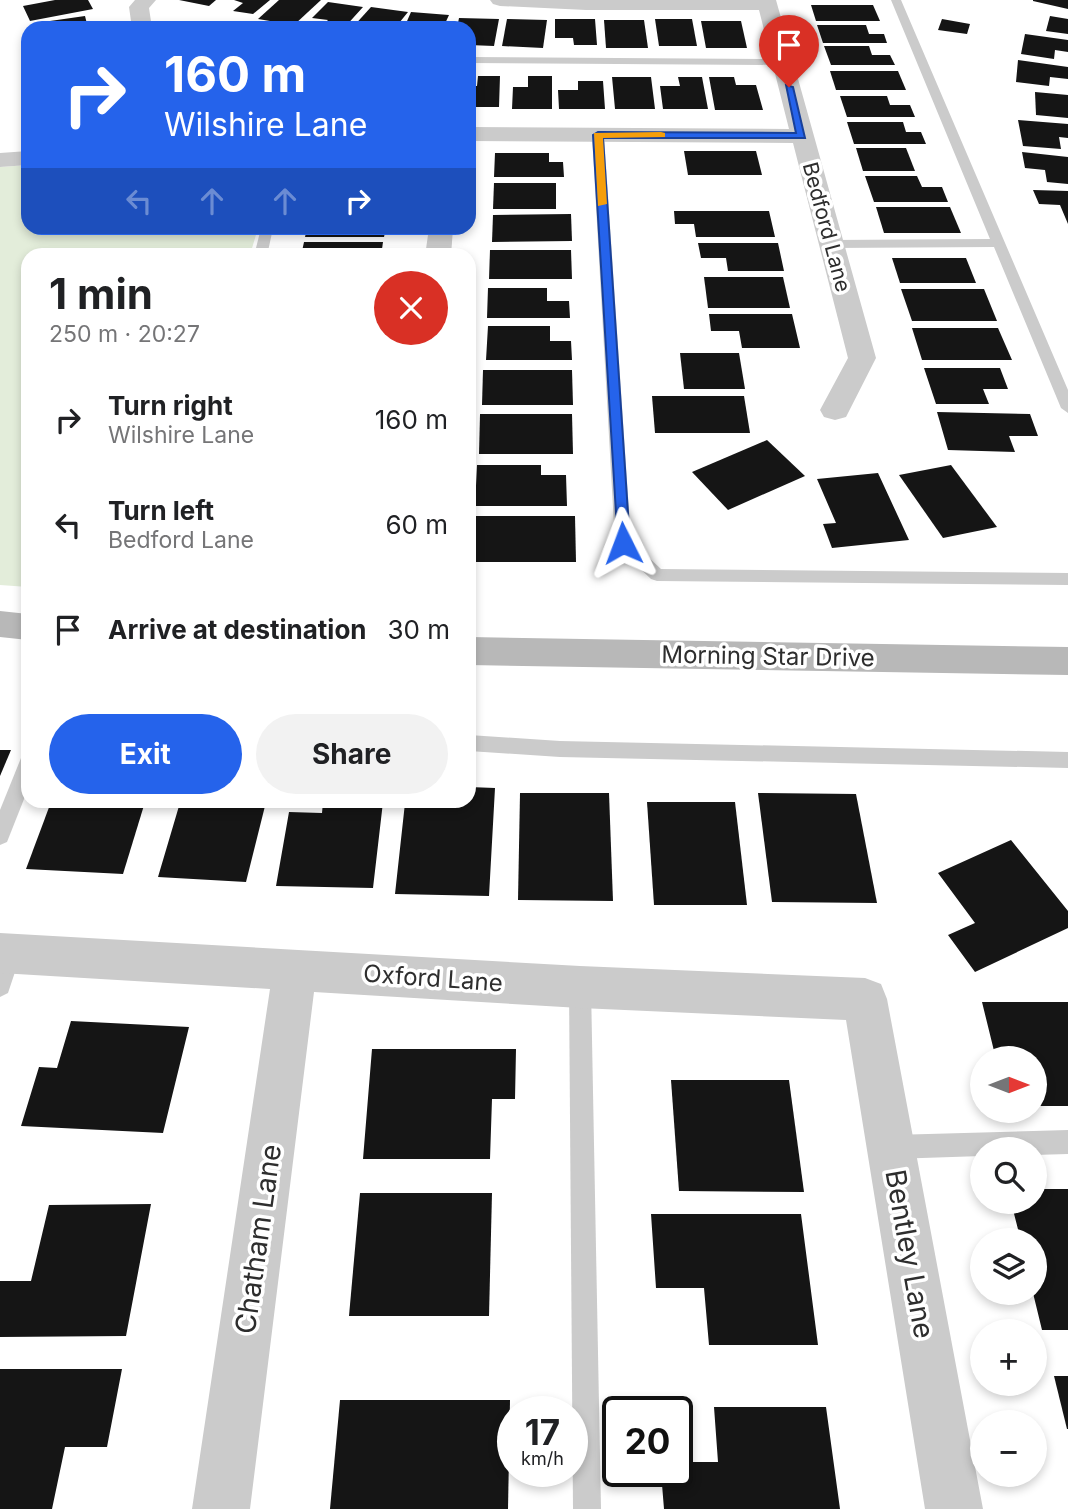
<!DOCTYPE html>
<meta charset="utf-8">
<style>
body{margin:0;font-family:Inter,sans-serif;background:#f2f2f2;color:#202124;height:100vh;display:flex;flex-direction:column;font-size:26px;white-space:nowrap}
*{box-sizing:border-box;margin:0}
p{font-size:23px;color:#757577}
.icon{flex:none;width:38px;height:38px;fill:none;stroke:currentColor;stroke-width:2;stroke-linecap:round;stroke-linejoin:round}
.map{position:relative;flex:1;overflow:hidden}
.sheet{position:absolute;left:21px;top:248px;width:455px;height:560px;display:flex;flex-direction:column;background:#fff;border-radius:21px;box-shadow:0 4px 10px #0003}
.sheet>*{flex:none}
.top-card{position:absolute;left:21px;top:21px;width:455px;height:214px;border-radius:21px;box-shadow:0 4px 10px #0003;background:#2563eb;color:#fff;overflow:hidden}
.needle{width:46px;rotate:90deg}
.tools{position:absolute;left:970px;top:1046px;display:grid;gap:14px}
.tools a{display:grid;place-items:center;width:77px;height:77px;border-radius:50%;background:#fff;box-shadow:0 4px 10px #0003;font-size:35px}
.speed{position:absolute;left:497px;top:1396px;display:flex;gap:14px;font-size:35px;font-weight:700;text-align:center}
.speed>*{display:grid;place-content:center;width:91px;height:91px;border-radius:50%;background:#fff;box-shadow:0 4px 10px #0003;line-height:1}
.speed small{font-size:18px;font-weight:400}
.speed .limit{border:4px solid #111;border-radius:10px;background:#fff;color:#111}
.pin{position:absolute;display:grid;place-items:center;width:60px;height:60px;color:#fff;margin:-72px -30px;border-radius:50% 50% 50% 0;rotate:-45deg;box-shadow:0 0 7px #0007}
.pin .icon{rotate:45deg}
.me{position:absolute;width:77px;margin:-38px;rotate:357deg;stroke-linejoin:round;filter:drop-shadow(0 0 5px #0008)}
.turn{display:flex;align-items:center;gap:24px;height:147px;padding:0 28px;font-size:32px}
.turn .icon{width:91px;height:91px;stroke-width:2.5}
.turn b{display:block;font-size:49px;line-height:60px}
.lanes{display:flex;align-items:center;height:66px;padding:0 28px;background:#0003;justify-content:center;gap:35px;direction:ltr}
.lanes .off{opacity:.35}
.round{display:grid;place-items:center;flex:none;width:74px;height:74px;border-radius:37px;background:#f2f2f2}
.head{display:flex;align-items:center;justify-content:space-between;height:119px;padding:0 28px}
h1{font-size:42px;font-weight:700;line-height:52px}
.button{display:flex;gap:14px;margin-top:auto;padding:14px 28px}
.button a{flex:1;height:80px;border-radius:42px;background:#2563eb;color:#fff;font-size:28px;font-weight:700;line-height:80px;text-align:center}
.button a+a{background:#f2f2f2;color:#202124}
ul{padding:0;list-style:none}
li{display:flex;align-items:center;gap:21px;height:105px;padding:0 28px}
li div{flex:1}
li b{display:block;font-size:26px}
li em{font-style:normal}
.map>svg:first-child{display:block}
</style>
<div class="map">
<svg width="1068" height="1509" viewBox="0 0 1068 1509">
<rect width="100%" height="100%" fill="#fff"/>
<path fill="#e3edda" d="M28,165V228H258L250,255L28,256V587L0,585V167Z"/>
<g fill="#151515">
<path d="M55,0H88L93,9L30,21L23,6Z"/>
<path d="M179,0H216L209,6Z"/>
<path d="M234,0H270L253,14L233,11L243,3Z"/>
<path d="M279,0H321L294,25L258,19Z"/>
<path d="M1033,0H1068V9L1033,1Z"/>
<path d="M328,2L363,7L344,28H320L328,20L312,18Z"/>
<path d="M811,5H873L880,21H816Z"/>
<path d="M371,7L408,12L395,28H352Z"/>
<path d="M411,12L449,15L443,28H404Z"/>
<path d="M85,16L88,28H44L43,22Z"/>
<path d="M1050,16L1068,19V34L1046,31Z"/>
<path d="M459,18L499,19L494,46L469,45V28H457Z"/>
<path d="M507,19L547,20L543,48L502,46Z"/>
<path d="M555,19H595L597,45H574L573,38H555Z"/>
<path d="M655,19H692L697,46H659Z"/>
<path d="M942,19L970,24L967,34L938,30Z"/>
<path d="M604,20H644L648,48H606Z"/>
<path d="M701,21H741L747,48H706Z"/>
<path d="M817,25H866L869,34H884L887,43H823Z"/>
<path d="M1025,34L1068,40V52L1055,50L1054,59L1021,54Z"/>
<path d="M824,46H869L872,55H890L895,65H831Z"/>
<path d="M1018,60L1068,67V79L1050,77L1049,86L1016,82Z"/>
<path d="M830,71H898L906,90H836Z"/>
<path d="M478,76H500L499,107H469V86H477Z"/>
<path d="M528,76H552V109H512L513,87H528Z"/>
<path d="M612,77H651L655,109H615Z"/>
<path d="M678,77H702L708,109H663L660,86H680Z"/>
<path d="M709,77H734L736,85H756L763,110H715Z"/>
<path d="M578,81H603L605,109H559L558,90H578Z"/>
<path d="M1035,92L1068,95V118L1036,115Z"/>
<path d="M840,96H887L890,105H910L915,117H847Z"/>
<path d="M1018,120L1068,124V138L1059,137L1061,149L1023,146Z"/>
<path d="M847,122H903L906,132H921L926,144H854Z"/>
<path d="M856,148H906L915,171H863Z"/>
<path d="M684,151H756L762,175H688Z"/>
<path d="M1022,152L1068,157V184L1047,182L1045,170L1025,168Z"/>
<path d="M495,153H549V162H563L564,177H494Z"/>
<path d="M865,176H917L922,187H942L948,202H874Z"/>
<path d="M494,183H556V209H493Z"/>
<path d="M1033,190L1068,191V224L1060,205L1039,204Z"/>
<path d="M876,207H950L961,233H884Z"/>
<path d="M674,211H769L775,237H696L694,224H675Z"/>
<path d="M571,214L572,241L492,242L493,215Z"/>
<path d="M307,228H386L384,237H305Z"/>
<path d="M304,242H383L381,256H301Z"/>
<path d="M698,243H778L784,271H728L726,258H701Z"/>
<path d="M490,250H571L572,279H489Z"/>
<path d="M892,258H966L976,283H900Z"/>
<path d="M704,277H783L790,308H708Z"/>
<path d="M488,288H547V301H569L570,318H487Z"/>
<path d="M901,289H984L997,321H912Z"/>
<path d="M709,314H792L800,348H742L739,331H711Z"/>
<path d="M488,326H550V341H571L572,360H486Z"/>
<path d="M912,328H998L1012,360H922Z"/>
<path d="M680,353H739L745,389H684Z"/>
<path d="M924,368H1000L1008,389H983L989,404H936Z"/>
<path d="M483,370H572L573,405H482Z"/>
<path d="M652,396H744L750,433H655Z"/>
<path d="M937,412L1030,414L1038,436H1009L1015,452L948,450Z"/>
<path d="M480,414H572L573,454H479Z"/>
<path d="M767,440L805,476L728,510L692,472Z"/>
<path d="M477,465H541V475H566L567,506H475Z"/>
<path d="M951,465L997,527L943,538L899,475Z"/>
<path d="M878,473L909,540L832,548L823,524L836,523L817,479Z"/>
<path d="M476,516H575L576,562H474Z"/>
<path d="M0,750H11L0,776Z"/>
<path d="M469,787L495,788L489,896L395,894L405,803L451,804V802H469Z"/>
<path d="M520,793H609L613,901L518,900Z"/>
<path d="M758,793L856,794L877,903L772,902Z"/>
<path d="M51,802H145L123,874L26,869Z"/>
<path d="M218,802H266L246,882L158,877L179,806L216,808Z"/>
<path d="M323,802H383L373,888L276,886L289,812L322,813Z"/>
<path d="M647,802H735L747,905H654Z"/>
<path d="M1011,840L1068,911V928L975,972L948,935L975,923L938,873Z"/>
<path d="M982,1002H1068V1106H1034V1059H996Z"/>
<path d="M71,1021L189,1027L163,1133L21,1126L39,1067L57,1068Z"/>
<path d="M372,1049H516L515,1099H492L490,1159H363Z"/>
<path d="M671,1080H789L804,1192L679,1191Z"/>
<path d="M1034,1189H1068V1330H1042L1033,1293L1034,1241H1021L1011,1202H1034Z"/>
<path d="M360,1193H492L489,1316H349Z"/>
<path d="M151,1204L126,1336L0,1337V1281H31L49,1205Z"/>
<path d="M651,1214H801L818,1345H709L704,1288H656Z"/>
<path d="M0,1369H122L107,1447H65L52,1509H0Z"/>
<path d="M1054,1376H1068V1429H1067Z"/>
<path d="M340,1400H510L508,1509H330Z"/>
<path d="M714,1407H826L840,1509H664L661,1472H677V1462H718Z"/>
</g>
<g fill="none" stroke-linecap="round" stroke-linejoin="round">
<g fill="#cbcbcb" fill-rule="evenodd">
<path d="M891,0H901L1068,390V413L1061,408L994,247L831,248L825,244L831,240L990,239Z"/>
<path d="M469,57L782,59L787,62L782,65L469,63Z"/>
<path d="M598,132L604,135L631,541L661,569L1068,573V585L657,581L651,579L617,547L615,543L592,135Z"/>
<path d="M261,228H273L267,256H254Z"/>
<path d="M469,735L560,741L1068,752V768L560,757L469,751Z"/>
<path d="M28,756V789L7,842L0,845V810L21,758Z"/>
<path d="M10,944L18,947L21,954L8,993L0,997V952L2,947Z"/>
<path d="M580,976L588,980L591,987L601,1509H573L569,987L572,980Z"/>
<path d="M1068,1130V1154L1034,1155V1150H982V1156L892,1159L883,1156L880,1147L883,1138L892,1135Z"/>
</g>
<g fill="#cbcbcb" fill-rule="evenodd">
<path d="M135,0H156L149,8L152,28H132L129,7Z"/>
<path d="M490,0H776L876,358L846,417L835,420L824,417L820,410L848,358L793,143L469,141V127L789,129L759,10H586L500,6L493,4Z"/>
<path d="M28,151V165L0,167V153Z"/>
<path d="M429,228H453L451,256H425Z"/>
<path d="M0,933L580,966L865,978L881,984L887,999L983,1509H925L846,1020L580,1008L314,992L250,1509H192L270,989L0,973Z"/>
</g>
<g fill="#b8b8b8" fill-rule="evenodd">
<path d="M0,611L28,614V640L0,637Z"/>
<path d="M469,637L1068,647V675L469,665Z"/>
</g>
</g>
<path fill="#2563eb" stroke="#184099" stroke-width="2" d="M786,85L793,87L805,138H603L630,543L628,546H618L593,135L598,132L796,133Z"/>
<path fill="#f59e0b" d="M661,132L665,133V137L603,138L607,204L598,206L594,133Z"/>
<g text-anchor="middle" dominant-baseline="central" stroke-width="7" stroke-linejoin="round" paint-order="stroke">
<g font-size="21" fill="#2e2e2e" stroke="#fff">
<text transform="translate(827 227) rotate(75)">Bedford Lane</text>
</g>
<g font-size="24" fill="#2e2e2e" stroke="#fff">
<text transform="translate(768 656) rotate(1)">Morning Star Drive</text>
<text transform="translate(433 978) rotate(4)">Oxford Lane</text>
</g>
<g font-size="28" fill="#2e2e2e" stroke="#fff">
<text transform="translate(258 1239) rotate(-82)">Chatham Lane</text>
<text transform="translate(910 1254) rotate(80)">Bentley Lane</text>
</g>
</g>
</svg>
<div class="tools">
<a><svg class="needle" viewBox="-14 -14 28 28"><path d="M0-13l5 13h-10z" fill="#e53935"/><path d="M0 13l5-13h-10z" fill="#757577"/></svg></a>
<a><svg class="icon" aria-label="search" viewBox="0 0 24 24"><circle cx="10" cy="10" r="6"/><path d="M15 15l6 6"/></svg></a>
<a><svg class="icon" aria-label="layers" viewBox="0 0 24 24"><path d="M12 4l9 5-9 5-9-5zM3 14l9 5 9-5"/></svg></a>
<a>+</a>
<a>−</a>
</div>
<div class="speed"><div>17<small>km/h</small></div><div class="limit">20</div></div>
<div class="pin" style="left:789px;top:87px;background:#d93025"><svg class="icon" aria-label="arrive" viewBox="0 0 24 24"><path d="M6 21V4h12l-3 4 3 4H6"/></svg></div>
<svg class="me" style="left:623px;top:543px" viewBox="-20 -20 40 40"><path d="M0-17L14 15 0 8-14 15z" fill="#2563eb" stroke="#fff" stroke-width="4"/></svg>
<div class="top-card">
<div class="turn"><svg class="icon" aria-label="right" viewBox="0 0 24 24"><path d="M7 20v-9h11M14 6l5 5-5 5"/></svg><div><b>160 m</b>Wilshire Lane</div></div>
<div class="lanes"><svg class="icon off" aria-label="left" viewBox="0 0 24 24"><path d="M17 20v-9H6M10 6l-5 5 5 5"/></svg><svg class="icon off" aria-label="ahead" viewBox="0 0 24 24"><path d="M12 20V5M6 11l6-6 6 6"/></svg><svg class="icon off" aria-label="ahead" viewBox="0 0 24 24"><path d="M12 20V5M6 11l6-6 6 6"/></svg><svg class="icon" aria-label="right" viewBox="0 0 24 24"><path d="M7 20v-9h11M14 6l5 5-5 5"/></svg></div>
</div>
<section class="sheet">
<div class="head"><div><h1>1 min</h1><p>250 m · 20:27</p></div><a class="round" style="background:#d93025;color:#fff"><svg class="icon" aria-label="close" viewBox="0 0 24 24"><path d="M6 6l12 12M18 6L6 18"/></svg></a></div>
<ul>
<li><svg class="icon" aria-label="right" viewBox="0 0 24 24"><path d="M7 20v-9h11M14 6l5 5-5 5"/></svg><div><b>Turn right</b><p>Wilshire Lane</p></div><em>160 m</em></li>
<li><svg class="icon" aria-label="left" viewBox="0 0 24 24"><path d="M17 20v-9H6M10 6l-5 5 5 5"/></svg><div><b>Turn left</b><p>Bedford Lane</p></div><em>60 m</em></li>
<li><svg class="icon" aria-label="arrive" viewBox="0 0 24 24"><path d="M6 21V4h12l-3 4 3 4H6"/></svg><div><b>Arrive at destination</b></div><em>30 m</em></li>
</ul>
<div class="button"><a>Exit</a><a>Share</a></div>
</section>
</div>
